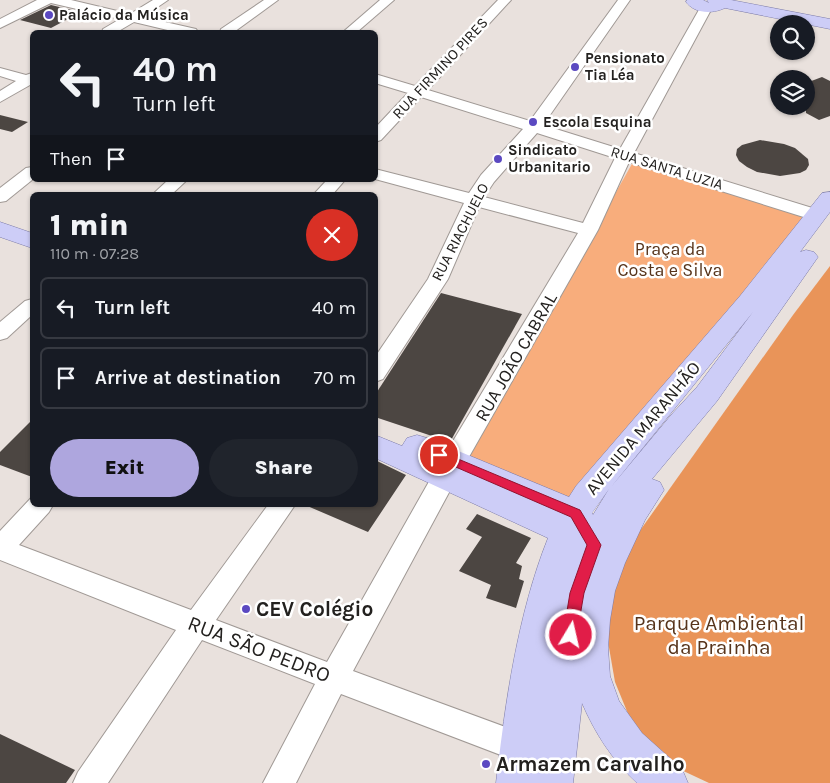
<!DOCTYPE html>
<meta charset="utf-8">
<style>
body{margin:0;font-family:Karla,sans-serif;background:#20242c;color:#f1f3f6;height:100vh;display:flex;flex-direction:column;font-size:19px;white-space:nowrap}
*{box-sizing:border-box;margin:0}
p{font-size:16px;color:#9ea1a6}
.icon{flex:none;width:28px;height:28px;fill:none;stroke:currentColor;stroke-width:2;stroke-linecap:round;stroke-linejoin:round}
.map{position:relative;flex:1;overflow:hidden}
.details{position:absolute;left:30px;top:192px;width:348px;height:315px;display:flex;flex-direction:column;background:#171b24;border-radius:8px;box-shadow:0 1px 4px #0004}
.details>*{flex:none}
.hud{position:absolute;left:30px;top:30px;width:348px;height:152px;border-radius:8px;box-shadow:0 1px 4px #0004;background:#171b24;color:#f1f3f6;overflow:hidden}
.fabs{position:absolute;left:770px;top:15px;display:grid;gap:10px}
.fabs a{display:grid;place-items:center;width:45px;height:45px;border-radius:50%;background:#171b24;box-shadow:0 1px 4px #0004;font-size:25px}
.pin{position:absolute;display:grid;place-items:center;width:42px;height:42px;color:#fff;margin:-21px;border:2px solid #fff;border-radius:50%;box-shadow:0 1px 5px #0007}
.me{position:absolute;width:55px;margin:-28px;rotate:9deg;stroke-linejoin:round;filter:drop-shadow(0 0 4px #0008)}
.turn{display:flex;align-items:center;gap:18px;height:105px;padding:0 20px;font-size:22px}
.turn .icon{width:65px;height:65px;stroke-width:2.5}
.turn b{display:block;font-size:35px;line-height:42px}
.then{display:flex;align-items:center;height:48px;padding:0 20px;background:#0003;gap:10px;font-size:19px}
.round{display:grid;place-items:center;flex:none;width:52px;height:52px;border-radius:26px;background:#20242c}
.overview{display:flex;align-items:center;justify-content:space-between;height:85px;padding:0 20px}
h1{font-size:30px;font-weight:800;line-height:38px}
.button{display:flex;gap:10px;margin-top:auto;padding:10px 20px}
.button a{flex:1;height:58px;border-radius:30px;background:#aea6de;color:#111;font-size:20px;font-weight:800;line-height:58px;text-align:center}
.button a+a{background:#20242c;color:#f1f3f6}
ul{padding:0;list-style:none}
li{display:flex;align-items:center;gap:15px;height:62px;margin:0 10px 8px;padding:0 10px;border:2px solid #363941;border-radius:8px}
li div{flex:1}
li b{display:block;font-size:19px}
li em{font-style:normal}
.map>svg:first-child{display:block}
</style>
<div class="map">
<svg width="830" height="783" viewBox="0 0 830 783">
<rect width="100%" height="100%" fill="#e9e1dd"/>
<path fill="#f8ad7c" d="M633,162L807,217L574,504L466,458Z"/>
<path fill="#e99459" d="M830,266V783H709L677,768L633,726L615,682L607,636L615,584L634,539L793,315Z"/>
<g fill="#4c4642">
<path d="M51,5L81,12L51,28L20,20Z"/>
<path d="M822,77L830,81V116L819,120L806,113V83Z"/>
<path d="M0,115L28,122L12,132L0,129Z"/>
<path d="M760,140L784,144L795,148L808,159L809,165L806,170L800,173L780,176L757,172L747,167L739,161L736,155L737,149L742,145Z"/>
<path d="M441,293L522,314L450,442L375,417V395Z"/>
<path d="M32,420V477L0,465V452Z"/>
<path d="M375,460L406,475L368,532L305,505H375Z"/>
<path d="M477,514L531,538L516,563L522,566L519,579L524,581L516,608L486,598L491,585L459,571L482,537L466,529Z"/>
<path d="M0,734L75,770L66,783H0Z"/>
</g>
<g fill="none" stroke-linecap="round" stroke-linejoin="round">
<g stroke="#a09995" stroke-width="2">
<g id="minor">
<path d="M37,0H71L130,14L153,0H168L143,17L196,29L198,32H176L134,22L117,32H102L103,29L120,19L51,3L0,28V19Z"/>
<path d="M264,0H278L234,32H220L221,29Z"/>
<path d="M380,0H394L357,32H343Z"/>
<path d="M498,0H511L428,90L530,121L618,0H630L543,125L620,149L700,8L701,5H711L712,8L634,153L822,211L825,215L822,219L816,220L810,219L629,162L598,230L453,485L353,671L530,736L535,747L530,758L519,762L341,694L296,783H263L315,684L202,640L108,783H73L78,772L176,630L0,560V531L31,498L32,497V505H53L49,512L19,545L191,610L268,505H295L216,620L327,662L435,471L578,233L479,207L448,279L383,379L375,382V357L428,279L464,203L375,179V169L469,193L481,175L523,129L421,97L381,140L375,142V128L408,93L375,83V74L415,86ZM537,133L615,158L583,223L484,197L494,182Z"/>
<path d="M0,68L26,75L32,73V85H30L0,102V91L16,81L0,76Z"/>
<path d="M32,167V180L6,201L0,202V188L26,168Z"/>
<path d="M168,180H187L171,195H152Z"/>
<path d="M327,180H345L332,195H313Z"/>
<path d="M32,299V315L7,338L0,340V322L25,301Z"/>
</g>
</g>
<g stroke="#7c7ba8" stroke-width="1">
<g id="major">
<path d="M687,0H703L709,3L707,0H731L830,19V29L725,8C712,14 695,14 686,2Z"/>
<path d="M830,192V212L800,252L806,250L814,252L818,257L717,401L652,479L660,482L664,490L645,520L625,563L615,591L610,620L608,648L610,676L619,701L642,733L682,769L688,783H637C612,760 595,733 582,703L573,783H496C505,703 518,613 548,538L375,458V435L402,446L407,438L417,435L427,438L569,497L576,486L740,296L822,193ZM753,312L697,387L672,414L611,487ZM609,489L593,515L592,513Z"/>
<path d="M0,222L32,233V248L0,237Z"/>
</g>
</g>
<use href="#minor" fill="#fff" fill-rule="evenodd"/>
<use href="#major" fill="#cdcdf7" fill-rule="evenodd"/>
</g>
<path fill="#e11d48" stroke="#92132f" d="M439,451L580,510L601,545L584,593L576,639L571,641L565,639L563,635L570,593L587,545L571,517L435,458L433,455L435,452Z"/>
<g fill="#5b49c1" stroke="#fff" stroke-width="2">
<circle cx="49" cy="15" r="5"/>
<circle cx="575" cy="67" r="5"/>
<circle cx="533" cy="122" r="5"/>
<circle cx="498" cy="159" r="5"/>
<circle cx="246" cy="609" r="5"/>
<circle cx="486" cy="764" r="5"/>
</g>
<g text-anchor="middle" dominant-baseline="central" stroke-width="5" stroke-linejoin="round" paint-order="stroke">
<g font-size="15" font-weight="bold" fill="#23211f" stroke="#fff" text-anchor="start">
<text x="59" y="15">Palácio da Música</text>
<text x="585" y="58">Pensionato<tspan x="585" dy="17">Tia Léa</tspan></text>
<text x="543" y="122">Escola Esquina</text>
<text x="508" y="150">Sindicato<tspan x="508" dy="17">Urbanitario</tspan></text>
</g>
<g font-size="15" fill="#23211f" stroke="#fff">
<text transform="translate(440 68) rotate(-47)">RUA FIRMINO PIRES</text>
<text transform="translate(667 168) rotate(17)">RUA SANTA LUZIA</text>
<text transform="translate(460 232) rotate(-63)">RUA RIACHUELO</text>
</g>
<g font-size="18" fill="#57341b" stroke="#fff">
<text x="670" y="249">Praça da<tspan x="670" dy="21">Costa e Silva</tspan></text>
</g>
<g font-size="18" fill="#23211f" stroke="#fff">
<text transform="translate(516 357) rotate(-60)">RUA JOÃO CABRAL</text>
<text transform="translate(643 428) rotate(-50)">AVENIDA MARANHÃO</text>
</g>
<g font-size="21" font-weight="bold" fill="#23211f" stroke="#fff" text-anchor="start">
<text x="256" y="609">CEV Colégio</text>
<text x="496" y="764">Armazem Carvalho</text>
</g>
<g font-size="21" fill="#57341b" stroke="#fff">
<text x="719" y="623">Parque Ambiental<tspan x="719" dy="24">da Prainha</tspan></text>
</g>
<g font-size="21" fill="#23211f" stroke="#fff">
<text transform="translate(259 649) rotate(21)">RUA SÃO PEDRO</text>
</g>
</g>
</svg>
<div class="fabs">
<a><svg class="icon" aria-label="search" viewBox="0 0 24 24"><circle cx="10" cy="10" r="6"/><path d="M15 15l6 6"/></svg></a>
<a><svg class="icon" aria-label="layers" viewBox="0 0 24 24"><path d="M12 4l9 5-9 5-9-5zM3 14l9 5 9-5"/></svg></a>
</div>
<div class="pin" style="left:439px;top:455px;background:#d93025"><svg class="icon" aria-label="arrive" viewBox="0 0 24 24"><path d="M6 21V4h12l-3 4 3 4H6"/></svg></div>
<svg class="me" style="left:571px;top:635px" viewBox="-20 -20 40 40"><circle r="17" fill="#e11d48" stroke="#fff" stroke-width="3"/><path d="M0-11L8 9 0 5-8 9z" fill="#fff"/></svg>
<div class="hud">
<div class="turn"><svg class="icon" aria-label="left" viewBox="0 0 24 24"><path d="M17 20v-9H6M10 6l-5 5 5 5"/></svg><div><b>40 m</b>Turn left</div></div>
<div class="then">Then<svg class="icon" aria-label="arrive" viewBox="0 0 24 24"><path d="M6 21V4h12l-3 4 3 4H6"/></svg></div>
</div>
<section class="details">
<div class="overview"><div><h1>1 min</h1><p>110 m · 07:28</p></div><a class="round" style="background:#d93025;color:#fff"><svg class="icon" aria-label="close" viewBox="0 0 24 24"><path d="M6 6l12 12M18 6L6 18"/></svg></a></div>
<ul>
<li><svg class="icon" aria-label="left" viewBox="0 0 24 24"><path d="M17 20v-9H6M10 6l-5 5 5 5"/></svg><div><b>Turn left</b></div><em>40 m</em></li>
<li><svg class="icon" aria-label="arrive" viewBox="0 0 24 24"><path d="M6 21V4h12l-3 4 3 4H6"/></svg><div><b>Arrive at destination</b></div><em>70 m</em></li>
</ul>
<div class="button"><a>Exit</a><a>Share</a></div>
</section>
</div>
